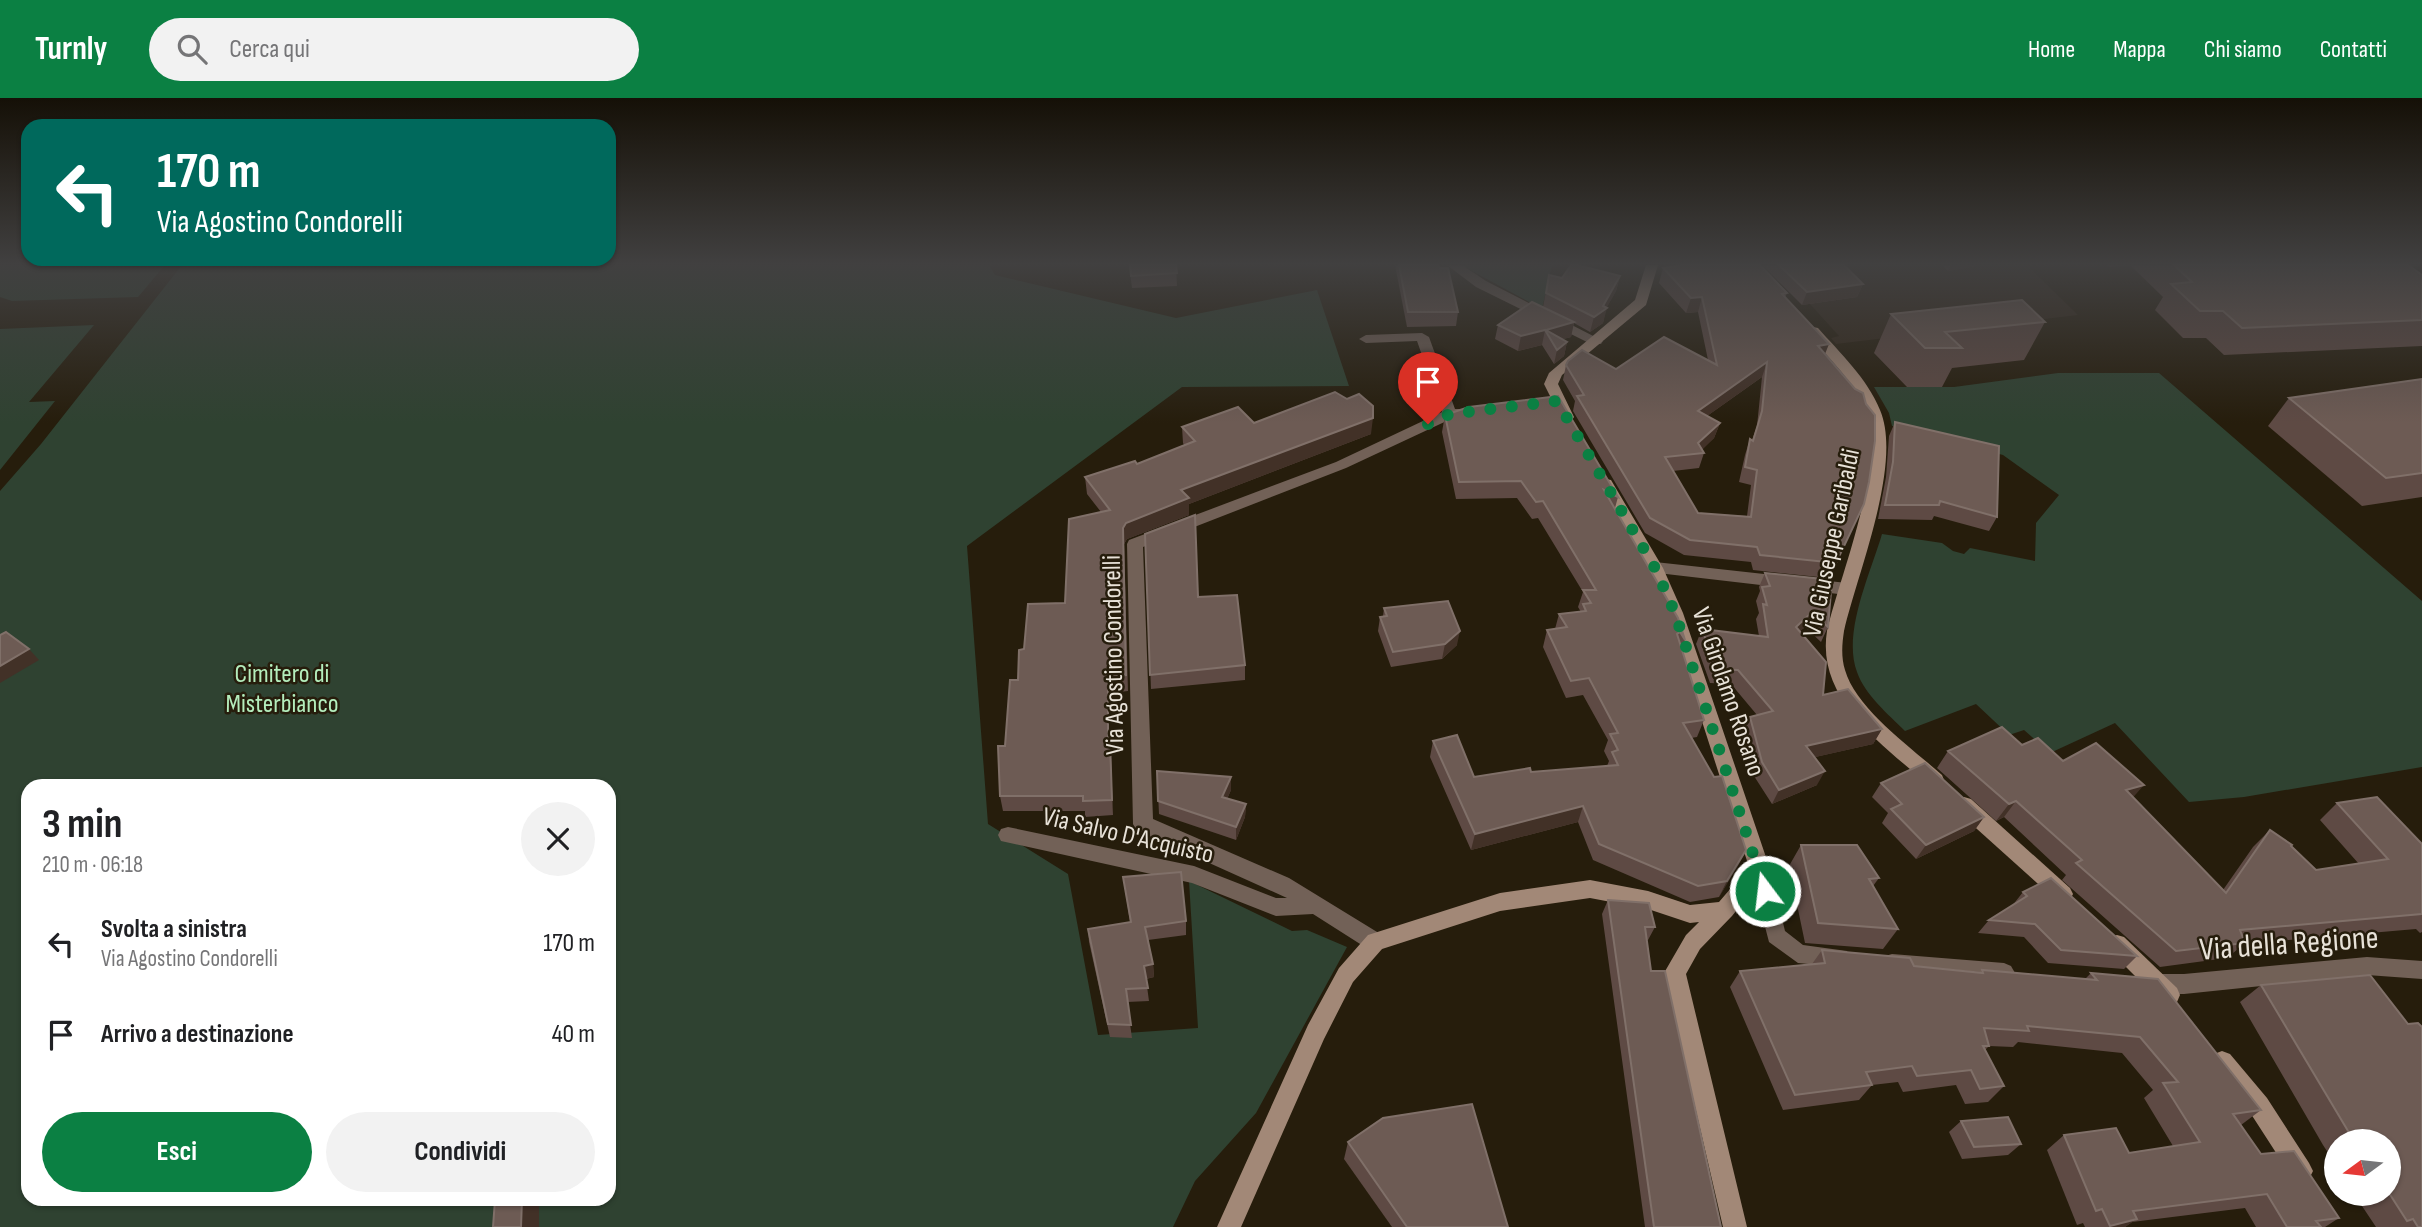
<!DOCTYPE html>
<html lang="it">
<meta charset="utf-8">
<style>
body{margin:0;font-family:"Sofia Sans Condensed",sans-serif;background:#f2f2f2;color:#202124;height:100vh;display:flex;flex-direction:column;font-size:26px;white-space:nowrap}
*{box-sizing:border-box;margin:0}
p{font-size:23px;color:#757577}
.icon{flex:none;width:38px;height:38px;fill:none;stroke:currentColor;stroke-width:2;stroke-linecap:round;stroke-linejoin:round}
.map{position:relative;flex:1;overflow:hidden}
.details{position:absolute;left:21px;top:681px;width:595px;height:427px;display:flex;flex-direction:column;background:#fff;border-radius:21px;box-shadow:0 2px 5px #0004}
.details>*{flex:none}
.banner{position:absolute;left:21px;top:21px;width:595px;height:147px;border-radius:21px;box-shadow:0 2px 5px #0004;background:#00695c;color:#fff;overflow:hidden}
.needle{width:46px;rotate:255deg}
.buttons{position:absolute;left:2324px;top:1031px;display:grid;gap:14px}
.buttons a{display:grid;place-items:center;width:77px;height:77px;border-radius:50%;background:#fff;box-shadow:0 2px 5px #0004;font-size:35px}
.pin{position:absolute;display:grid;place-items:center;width:60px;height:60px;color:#fff;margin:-72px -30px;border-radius:50% 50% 50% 0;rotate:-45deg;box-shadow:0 0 7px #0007}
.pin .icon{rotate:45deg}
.me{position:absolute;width:77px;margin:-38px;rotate:345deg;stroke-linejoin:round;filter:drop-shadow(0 0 5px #0008)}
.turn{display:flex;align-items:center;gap:24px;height:147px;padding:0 21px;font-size:32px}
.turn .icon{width:91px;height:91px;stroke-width:2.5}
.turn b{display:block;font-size:49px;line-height:60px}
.round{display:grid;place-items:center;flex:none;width:74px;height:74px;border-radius:37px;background:#f2f2f2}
.summary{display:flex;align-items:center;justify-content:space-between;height:119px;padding:0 21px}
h1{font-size:42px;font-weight:700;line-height:52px}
.primary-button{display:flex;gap:14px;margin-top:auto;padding:14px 21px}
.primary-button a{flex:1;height:80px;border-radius:42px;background:#0b8043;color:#fff;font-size:28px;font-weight:700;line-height:80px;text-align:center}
.primary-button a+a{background:#f2f2f2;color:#202124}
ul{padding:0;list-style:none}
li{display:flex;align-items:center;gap:21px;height:91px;padding:0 21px}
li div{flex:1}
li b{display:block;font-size:26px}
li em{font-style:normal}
header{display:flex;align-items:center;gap:42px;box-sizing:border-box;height:98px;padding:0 35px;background:#0b8043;color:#fff}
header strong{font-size:33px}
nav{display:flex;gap:38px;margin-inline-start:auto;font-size:24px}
.search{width:490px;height:63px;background:#f2f2f2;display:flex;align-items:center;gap:18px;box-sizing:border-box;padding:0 24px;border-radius:38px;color:#757577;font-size:26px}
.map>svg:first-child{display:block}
</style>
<header>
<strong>Turnly</strong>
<div class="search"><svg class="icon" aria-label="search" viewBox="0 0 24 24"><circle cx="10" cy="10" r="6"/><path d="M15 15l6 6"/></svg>Cerca qui</div>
<nav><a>Home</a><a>Mappa</a><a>Chi siamo</a><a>Contatti</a></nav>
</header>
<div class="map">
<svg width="2422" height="1129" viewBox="0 0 2422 1129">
<rect width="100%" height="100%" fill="#261d0c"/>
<path fill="#332719" d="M1826,167H2027L2078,217L1836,246L1831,240L1839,238L1810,206Z"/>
<g fill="#2f4231" fill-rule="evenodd">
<path d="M0,167H165L138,199L12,203L0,199Z"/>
<path d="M182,167H989L995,177L1176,220L1317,192L1349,288L1182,289L967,448L988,726L1068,776L1098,937L1198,930L1189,783L1292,833L1307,832L1347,849L1256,1015L1195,1083L1173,1129H0V393L41,346ZM28,688H609V1101H28Z"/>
<path d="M1461,167H1552L1542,211Z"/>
<path d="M94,227L29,304L55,303L0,372V231Z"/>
<path d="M2058,275H2159L2422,503V669L2244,699L2189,704L2115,625L2050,655L2024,632L2009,637L1976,606L1905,633C1888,616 1865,597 1857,574C1842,535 1871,474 1882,436L1942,445L1953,453L1964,456L1970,450L2035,463L2036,425L2059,397L2003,357L1892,328L1889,315L1874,289H1954Z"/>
</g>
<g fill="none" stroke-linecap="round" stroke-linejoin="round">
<g fill="#726157" fill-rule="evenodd">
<path d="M1447,167H1462L1486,183L1603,243L1601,246H1591L1476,189Z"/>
<path d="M1422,235L1429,239L1455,311H1472L1474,314L1472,317L1453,320L1346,370L1143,449L1153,721L1289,780L1382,837L1385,844L1382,851L1375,853L1368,851L1313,816L1276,818L1192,785L1001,743L998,737L1001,731L1008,729L1194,768L1276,800H1287L1136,732L1133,726L1127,446L1129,442L1336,364L1442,314L1417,243L1366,245L1359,241L1366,237Z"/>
<path d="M1655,464L1847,485L1855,491L1847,497L1649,474L1647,470L1649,466Z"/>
<path d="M1760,763L1767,765L1770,771L1785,833L1803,847L1847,853L1850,860L1847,867L1840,869L1798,865L1769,844L1750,771L1753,765Z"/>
<path d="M1892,856L2004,865L2011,868L2015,875L2011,882L2004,885L1892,874L1885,872L1881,865L1885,858Z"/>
<path d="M2367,859L2422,863V881L2367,877L2184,896H2150L2142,893L2139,886L2142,879L2150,876H2184Z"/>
</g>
<g fill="#a28877" fill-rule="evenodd">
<path d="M1646,167H1658L1646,207L1562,277L1558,286L1574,319L1572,322H1562L1544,286L1549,275L1635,202Z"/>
<path d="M1813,229L1818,230C1840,255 1867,280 1880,312C1903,366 1857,476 1844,533C1842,546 1841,559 1845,572C1856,611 1912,650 1942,677L1944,682L1942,687L1935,690L1928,687C1883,646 1816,602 1827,533C1840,476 1888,364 1864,309C1851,279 1826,259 1806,233Z"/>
<path d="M1606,381L1611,382L1663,470L1683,515L1770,771L1732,818L1700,851L1686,876L1747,1129H1723L1664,875L1686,837L1699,824L1690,825L1648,811L1590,800L1500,813L1382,851L1353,884L1324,941L1241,1129H1217L1308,927L1339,870L1368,837L1500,795L1590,782L1648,793L1690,807L1719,804L1749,769L1667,515L1647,470L1598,386Z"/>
<path d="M1964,699L1971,701L2070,790L2073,796L2070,802L2063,805L2056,802L1957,713L1954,707L1957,701Z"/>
<path d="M2117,837L2124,839L2177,890L2180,897L2177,904L2169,907L2161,904L2110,853L2107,846L2110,839Z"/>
<path d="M2222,953L2230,956L2267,1000L2309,1065L2313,1073L2309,1081L2301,1085L2293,1081L2251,1016L2214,970L2211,963L2214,956Z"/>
</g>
</g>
<g fill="#5e4a44" fill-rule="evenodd">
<path d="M1129,167H1176L1177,188L1132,190Z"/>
<path d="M1395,167H1438L1458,214L1456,228L1407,229Z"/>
<path d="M1764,167H1844L1863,186L1857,199L1802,207L1763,168Z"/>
<path d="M1942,167H1977L1976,168L1948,173Z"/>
<path d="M2106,167H2419L2411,169L2422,177V248L2224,257L2206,240H2183L2155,212L2163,199L2130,167L2109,169Z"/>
<path d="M1663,170L1787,195L1785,200L1825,256L1864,406L1828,480L1753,472L1751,464L1684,457L1645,435L1573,313L1575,303L1563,282L1566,267L1616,271L1708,262L1698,214L1686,215L1659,185ZM1762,279L1757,328L1752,342L1750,341L1745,357L1739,384L1751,387L1747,418L1698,415L1673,373L1699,370L1704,355L1702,351L1714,340L1720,325L1707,318Z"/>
<path d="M1549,177L1562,180L1620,178L1616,193L1606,210L1603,225L1590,234L1574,225L1571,239L1563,241L1567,244L1564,258L1554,266L1542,247L1518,253L1495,241L1498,227L1543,209Z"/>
<path d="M1891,216L2045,224L2024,262L1952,270L1942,289H1907L1874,255Z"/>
<path d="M2422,281V399L2362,408L2268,328L2289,300Z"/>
<path d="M1469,309L1618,399L1615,410L1685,542L1681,550L1704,622L1697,639L1691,640L1746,752L1719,799L1690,804L1593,762L1578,724L1471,752L1430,659L1433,643L1474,679L1607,668L1609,663L1604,653L1608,642L1583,597L1566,600L1543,549L1547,532L1555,531L1559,516L1581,514L1578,509L1583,494L1538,420L1532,421L1517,400L1456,401L1442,334L1445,317Z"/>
<path d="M1895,324L1997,419L1989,433L1934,418L1932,422L1878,421L1886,379L1889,338Z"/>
<path d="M1254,325L1371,336L1189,406V417L1127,441L1124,446L1128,593L1109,595V643L1111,659L1113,717L1085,719V713H1003L1000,698L1005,648L1024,551L1065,505L1101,414L1087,396L1085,379L1137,366L1184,347L1183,345L1182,329Z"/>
<path d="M1145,436L1198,499L1245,567V582L1151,591Z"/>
<path d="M1765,475L1828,529L1821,544L1805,529L1800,533L1823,597L1882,631L1873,646L1815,659L1817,687L1772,706L1754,678L1743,634L1750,619L1757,617L1731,586L1710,585L1696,546L1702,531L1759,538L1756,521L1759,515L1756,503L1760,493L1759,489Z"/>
<path d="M1384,510L1457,547L1442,561L1391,569L1378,533L1380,519L1383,518Z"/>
<path d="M2022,647L2063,663L2133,700L2223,792L2253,749L2270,732L2291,748L2316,772L2359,766L2320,722L2337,705L2422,746V834L2420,835L2416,831L2244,846L2227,860L2160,869L2062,782L2066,777L2004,719L1996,723L1937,670L1948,653Z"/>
<path d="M1157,673L1231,679V692L1227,701L1246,706L1245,719L1236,742L1159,716Z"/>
<path d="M1881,685L1984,719L1974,733L1916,761L1882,725L1888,715L1872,699Z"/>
<path d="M1801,747L1879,780L1873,788L1898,831L1883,851L1805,845L1789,768Z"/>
<path d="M1123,779L1186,823V837L1148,842L1153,866L1154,879L1146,881L1149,903L1127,904L1132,940L1110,939L1089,844L1088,831L1130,824Z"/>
<path d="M2023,794L2137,858L2124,871L2048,865L2024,839L1978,835L1989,822L2012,808Z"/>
<path d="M1608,802L1655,829L1648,842H1647L1651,873L1721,1129H1645L1602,816Z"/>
<path d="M1822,852L1914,868L1981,874L1982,872L2085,881L2091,875L2261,1012L2241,1027L2261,1056L2339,1120L2325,1129H2256L2245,1110L2132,1124L2125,1129H2085L2083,1125L2077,1127L2047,1052L2064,1037L2129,1055L2173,1048L2144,1000L2153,992L2122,955L2018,944L2013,949L1989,948L1985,952L2004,988L1988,1004L1965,1006L1956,987L1903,994L1898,984L1872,987L1859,1002L1783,1012L1730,889L1740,873L1812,866Z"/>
<path d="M2261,887L2408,926L2422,1129H2376L2354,1096H2389V1043H2336V1067L2323,1047L2240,904Z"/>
<path d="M1961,1023L2021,1046L2008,1057L1962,1061L1949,1034Z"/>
<path d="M1348,1044L1508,1129H1392L1344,1061Z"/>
</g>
<g fill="#423127">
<path d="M1951,167H1977L1976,168L1948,173Z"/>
<path d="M1620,178L1616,193L1606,211L1607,210L1603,225L1590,234L1594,219L1603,208Z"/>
<path d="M1863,186L1857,199L1802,207L1807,194Z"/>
<path d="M1702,199L1698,214L1686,215L1691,200Z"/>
<path d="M1574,224L1571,239L1552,244L1546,232Z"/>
<path d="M1545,232L1542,247L1518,253L1521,238Z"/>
<path d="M1567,244L1564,258L1554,266L1557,252Z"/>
<path d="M1829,246L1823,261L1818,248Z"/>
<path d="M1767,264L1762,279L1693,328L1698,313Z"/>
<path d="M1373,320L1371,336L1189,406V417L1127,441L1124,446L1128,593L1123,430L1126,425L1181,392Z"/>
<path d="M1720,325L1714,340L1698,356V345Z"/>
<path d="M1812,514L1805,529L1789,543L1796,529Z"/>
<path d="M1460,533L1457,547L1442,561L1445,546Z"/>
<path d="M29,551L39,562L0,585V568Z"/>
<path d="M1108,579L1109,595V659L1108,643Z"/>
<path d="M1882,631L1873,646L1798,663L1806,648Z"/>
<path d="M1110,643L1111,659L1113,717L1112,702Z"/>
<path d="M1825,673L1817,687L1772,706L1779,692Z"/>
<path d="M1231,679V692L1222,712V699Z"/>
<path d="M2144,687L2129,704L2126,692Z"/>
<path d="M2016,703L2004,719L1996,723L2009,706Z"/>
<path d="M1246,706L1245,719L1236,742V729Z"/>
<path d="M1583,708L1578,724L1471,752L1475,736Z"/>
<path d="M1984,719L1974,733L1916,761L1926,747Z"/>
<path d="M1746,752L1738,768L1719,799L1727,783Z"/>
<path d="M1153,866L1154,879L1145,881L1144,868Z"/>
<path d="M522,1101H533L539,1107V1129H521Z"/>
<path d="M2137,1121L2125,1129H2109L2110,1128Z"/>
</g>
<g fill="#6d5b54" stroke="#807069" stroke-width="2" fill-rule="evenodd">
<path d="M1130,167H1176L1177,175L1131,178Z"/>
<path d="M1399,167H1438L1440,170H1448L1458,214H1408Z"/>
<path d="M1571,167H1577L1620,178L1603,208L1607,210L1594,219L1546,195L1549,177L1562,180Z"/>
<path d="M1682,167H1760L1787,195L1782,196L1829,246L1818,248L1855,291L1863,295L1866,306L1875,317V343L1869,384L1864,406L1836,465L1760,457L1757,449L1690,442L1650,420L1577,298L1584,297L1566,267L1568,263L1582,252L1616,271L1664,239L1717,267L1702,199L1691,200L1663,170ZM1767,264L1762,313L1753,343L1750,341L1745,369L1757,372L1751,419L1698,415L1665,359L1704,355L1698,345L1720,325L1698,313Z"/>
<path d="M1779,167H1844L1863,186L1807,194Z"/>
<path d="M2174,167H2408L2422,177V222L2242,230L2223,213H2200L2171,186L2192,184Z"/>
<path d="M2022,202L2045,224L1945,234L1962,250H1925L1891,216Z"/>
<path d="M1532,204L1574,224L1546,232L1567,244L1557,252L1545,232L1521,238L1498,227Z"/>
<path d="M2422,281V375L2386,380L2289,300Z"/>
<path d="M1335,294L1347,301L1359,296L1373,308V320L1181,392L1189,400L1126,425L1123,430L1126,577L1108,579V643H1110L1112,702L1083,703V698H1000L998,648H1005L1010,582H1018L1019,552L1024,551L1028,506L1065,505L1069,421L1110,412L1085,379L1135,363L1137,366L1195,343L1182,329L1238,309L1254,325Z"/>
<path d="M1558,298L1618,399L1604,392L1678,520L1685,542L1680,534L1677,536L1704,622L1683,625L1714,679L1722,678L1746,752L1727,783L1698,788L1599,746L1583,708L1475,736L1433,643L1457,637L1474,679L1530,670L1531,674L1618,667L1612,654L1618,652L1610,636L1618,635L1589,580L1571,583L1547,532L1567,529L1559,516L1586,513L1583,506L1591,505L1583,492H1596L1543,403L1536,404L1521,383L1459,384L1445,317L1469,309Z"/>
<path d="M1895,324L1999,348L1997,419L1940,403L1939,407H1885L1893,364Z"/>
<path d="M1195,417L1198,499L1237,497L1245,567L1150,577L1145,436Z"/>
<path d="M1765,475L1832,482L1828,529L1812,514L1796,529L1826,564L1823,597L1848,591L1882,631L1806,648L1825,673L1779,692L1762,664L1750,619L1773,613L1738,572L1716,571L1702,531L1768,539L1763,506L1767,507L1762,489L1770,488Z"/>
<path d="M1448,503L1460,533L1445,546L1393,554L1380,519L1387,518L1384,510Z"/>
<path d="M6,534L29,551L0,568V537Z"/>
<path d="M2002,629L2022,647L2038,640L2063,663L2096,645L2144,687L2126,692L2226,795L2270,732L2292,747L2291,748L2316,772L2388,761L2337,705L2377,699L2422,746V816L2240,832L2245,845L2176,853L2076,765L2082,762L2016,703L2009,706L1948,653Z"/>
<path d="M1925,665L1984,719L1926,747L1891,711L1902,706L1881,685Z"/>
<path d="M1157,673L1231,679L1222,699L1246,706L1236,729L1158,703Z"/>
<path d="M1801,747H1857L1879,780L1869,781L1898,831L1818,825Z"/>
<path d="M1181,774L1186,823L1145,829L1153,866L1144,868L1148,890L1126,891L1131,927L1108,926L1088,831L1131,824L1123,779Z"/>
<path d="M2051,780L2137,858L2061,852L2035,826L1989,822L2027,798L2023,794Z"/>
<path d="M1608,802L1649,805L1655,829H1645L1651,873H1665L1721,1129H1654Z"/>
<path d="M1822,852L1910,860L1914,868L1983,875L1982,872L2097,882L2091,875L2158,881L2261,1012L2233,1016L2261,1056L2294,1053L2339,1120L2316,1123L2321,1129H2287L2267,1096L2133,1113L2137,1121L2110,1128L2102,1111L2096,1113L2064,1037L2116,1030L2129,1055L2200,1044L2163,985L2178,984L2140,939L2027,928L2029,933L1984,930L1989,948H1983L2004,988L1980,991L1971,972L1917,978L1912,968L1866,974L1872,987L1795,997L1740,873L1825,865Z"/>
<path d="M2370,877L2408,926L2418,925L2422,929V1129H2418L2413,1121L2407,1123L2389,1095V1043H2354L2261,887Z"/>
<path d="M1472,1006L1508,1129H1407L1348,1044L1383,1020Z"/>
<path d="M2008,1019L2021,1046L1974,1049L1961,1023Z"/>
<path d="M499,1101H522L521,1129H493L495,1102Z"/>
</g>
<linearGradient id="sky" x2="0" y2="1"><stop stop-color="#151007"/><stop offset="0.51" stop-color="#414040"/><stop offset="1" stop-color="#414040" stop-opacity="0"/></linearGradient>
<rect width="2422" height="325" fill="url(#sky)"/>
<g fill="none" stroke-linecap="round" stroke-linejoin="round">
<path stroke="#0b8043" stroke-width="12" stroke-dasharray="0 21.6" d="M1428,326L1450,316L1557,303L1655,470L1675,515L1765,793"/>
</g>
<g text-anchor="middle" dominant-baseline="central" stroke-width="5" stroke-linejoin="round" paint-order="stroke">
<g font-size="26" fill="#e8e2d8" stroke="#261d0c">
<text transform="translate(1832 445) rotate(-78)">Via Giuseppe Garibaldi</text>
<text transform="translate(1114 557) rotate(-91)">Via Agostino Condorelli</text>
<text transform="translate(1728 594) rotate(71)">Via Girolamo Rosano</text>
<text transform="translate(1128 738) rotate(13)">Via Salvo D'Acquisto</text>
</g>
<g font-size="26" fill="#b4edbc" stroke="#261d0c">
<text x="282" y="576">Cimitero di<tspan x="282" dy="30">Misterbianco</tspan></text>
</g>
<g font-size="32" fill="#e8e2d8" stroke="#261d0c">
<text transform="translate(2289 846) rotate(-4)">Via della Regione</text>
</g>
</g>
</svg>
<div class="buttons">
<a><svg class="needle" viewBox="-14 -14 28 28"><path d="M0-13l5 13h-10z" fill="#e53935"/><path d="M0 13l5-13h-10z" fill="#757577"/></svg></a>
</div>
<div class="pin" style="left:1428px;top:326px;background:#d93025"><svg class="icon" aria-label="arrive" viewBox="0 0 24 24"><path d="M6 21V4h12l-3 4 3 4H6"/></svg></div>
<svg class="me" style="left:1765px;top:793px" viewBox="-20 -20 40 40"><circle r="17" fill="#0b8043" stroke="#fff" stroke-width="3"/><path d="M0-11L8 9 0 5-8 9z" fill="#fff"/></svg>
<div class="banner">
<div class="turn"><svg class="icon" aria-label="left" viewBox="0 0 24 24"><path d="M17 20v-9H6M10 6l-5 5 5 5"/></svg><div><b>170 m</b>Via Agostino Condorelli</div></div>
</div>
<section class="details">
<div class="summary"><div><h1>3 min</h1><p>210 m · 06:18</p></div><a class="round"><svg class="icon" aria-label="close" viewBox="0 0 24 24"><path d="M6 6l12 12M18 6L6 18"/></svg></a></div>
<ul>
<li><svg class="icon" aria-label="left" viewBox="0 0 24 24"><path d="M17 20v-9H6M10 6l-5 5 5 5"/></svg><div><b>Svolta a sinistra</b><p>Via Agostino Condorelli</p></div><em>170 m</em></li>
<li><svg class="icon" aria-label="arrive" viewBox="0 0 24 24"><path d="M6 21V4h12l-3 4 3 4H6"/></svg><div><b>Arrivo a destinazione</b></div><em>40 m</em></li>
</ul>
<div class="primary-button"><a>Esci</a><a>Condividi</a></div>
</section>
</div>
